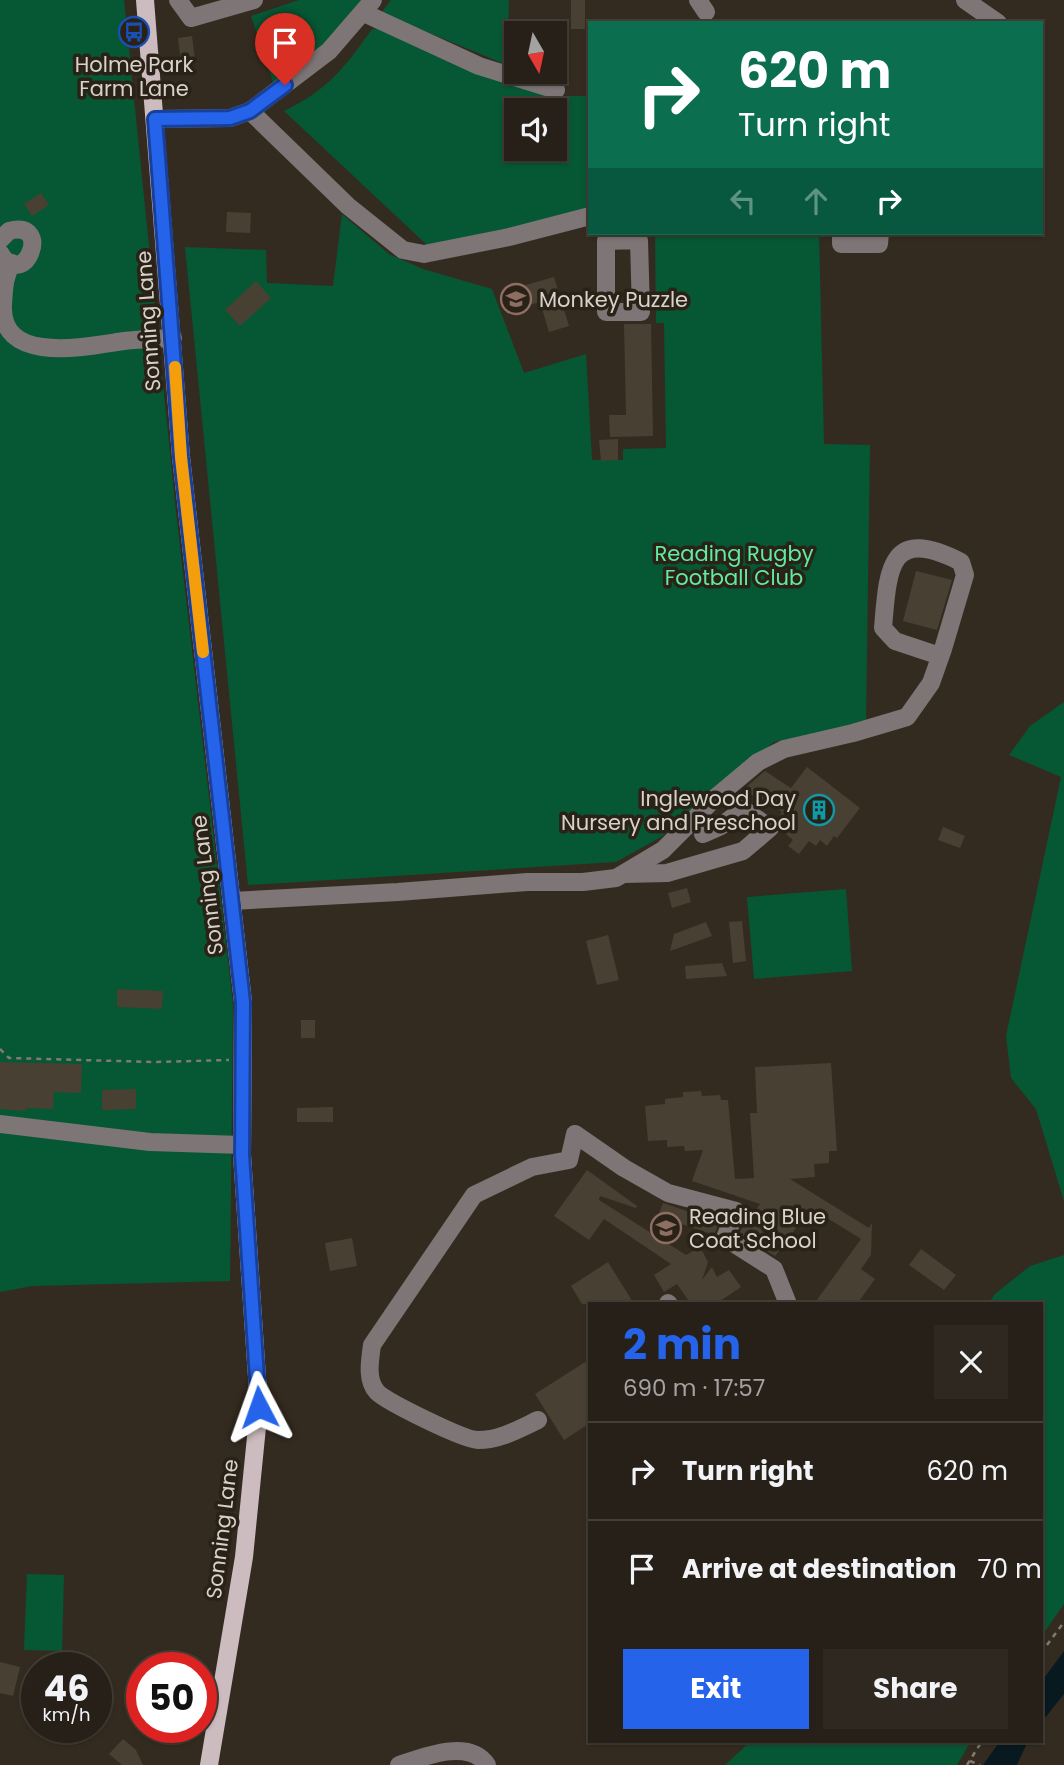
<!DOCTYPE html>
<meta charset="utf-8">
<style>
body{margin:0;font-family:Poppins,sans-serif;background:#2f2821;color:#f1f3f6;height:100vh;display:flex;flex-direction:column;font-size:26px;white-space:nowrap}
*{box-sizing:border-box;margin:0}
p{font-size:23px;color:#a4a3a2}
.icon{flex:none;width:38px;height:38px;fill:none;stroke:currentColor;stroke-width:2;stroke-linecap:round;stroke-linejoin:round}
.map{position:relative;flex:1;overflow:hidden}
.drawer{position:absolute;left:588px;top:1302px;width:455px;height:441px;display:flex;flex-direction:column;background:#272018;border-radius:0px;box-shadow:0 2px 5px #0004,0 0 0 2px #433e37}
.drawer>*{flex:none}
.top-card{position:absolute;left:588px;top:21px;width:455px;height:214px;border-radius:0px;box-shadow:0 2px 5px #0004,0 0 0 2px #433e37;background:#0b6e4f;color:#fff;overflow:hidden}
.needle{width:46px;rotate:171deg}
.buttons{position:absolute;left:504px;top:21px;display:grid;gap:14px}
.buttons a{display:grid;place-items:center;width:63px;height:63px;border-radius:0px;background:#272018;box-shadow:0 2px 5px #0004,0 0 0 2px #433e37;font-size:35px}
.speed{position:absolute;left:21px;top:1652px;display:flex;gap:14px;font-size:35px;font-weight:700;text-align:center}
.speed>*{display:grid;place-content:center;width:91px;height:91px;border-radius:50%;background:#272018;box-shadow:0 2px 5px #0004,0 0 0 2px #433e37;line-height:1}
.speed small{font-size:18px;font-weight:400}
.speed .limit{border:10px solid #d22;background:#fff;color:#111}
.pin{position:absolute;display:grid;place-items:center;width:60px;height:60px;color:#fff;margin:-72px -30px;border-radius:50% 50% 50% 0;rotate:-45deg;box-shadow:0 0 7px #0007}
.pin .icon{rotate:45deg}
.me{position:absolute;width:77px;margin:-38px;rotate:356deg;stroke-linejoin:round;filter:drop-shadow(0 0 5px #0008)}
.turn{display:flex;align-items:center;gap:24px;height:147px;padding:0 35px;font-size:32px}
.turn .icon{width:91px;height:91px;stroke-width:2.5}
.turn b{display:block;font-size:49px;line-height:60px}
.lanes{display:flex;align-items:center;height:66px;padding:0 35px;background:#0003;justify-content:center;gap:35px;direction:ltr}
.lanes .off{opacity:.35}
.round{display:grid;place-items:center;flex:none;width:74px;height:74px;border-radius:0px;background:#2f2821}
.headline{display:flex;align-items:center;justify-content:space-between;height:119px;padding:0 35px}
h1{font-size:42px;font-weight:700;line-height:52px;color:#2563eb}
.cta{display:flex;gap:14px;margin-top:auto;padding:14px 35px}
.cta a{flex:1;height:80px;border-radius:0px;background:#2563eb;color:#fff;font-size:28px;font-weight:700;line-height:80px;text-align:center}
.cta a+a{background:#2f2821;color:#f1f3f6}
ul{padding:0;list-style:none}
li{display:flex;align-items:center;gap:21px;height:98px;padding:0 35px;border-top:2px solid #433e37}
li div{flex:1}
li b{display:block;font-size:26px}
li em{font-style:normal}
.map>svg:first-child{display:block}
</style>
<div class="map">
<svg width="1064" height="1765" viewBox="0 0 1064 1765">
<rect width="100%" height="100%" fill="#342b20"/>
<g fill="#065734" fill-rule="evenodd">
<path d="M0,0H124L176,512L233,1004L230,1281L32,1286L0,1292Z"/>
<path d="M299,0H361L341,40L275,88L251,16Z"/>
<path d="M391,0H509L507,65L381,13Z"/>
<path d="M381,28L560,96H590V211L427,245L284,111C328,90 345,67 372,29ZM516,110H555V149H516Z"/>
<path d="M342,214L389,254L423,269L492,289L524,373L586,354L592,460H623V449L666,448L664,323H656L655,233H819L824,444L870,445L866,723L774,742L661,837L616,862L248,885L185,247L266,250L267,283L333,286Z"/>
<path d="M1064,702V1201L1036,1109L1011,1078L1006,1036L1061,777L1009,755L1030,726Z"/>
<path d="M846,889L852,971L754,979L747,897Z"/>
<path d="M1064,1255V1604L1041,1637V1304H988L995,1294L1030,1266Z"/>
<path d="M27,1574L64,1575L62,1651L24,1650Z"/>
<path d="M751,1741H971L957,1765H725Z"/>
</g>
<g fill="#091920">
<path d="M1064,1651V1694L1041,1723V1682Z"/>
<path d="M1000,1741H1028L1017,1765H983Z"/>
</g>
<g fill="#494034">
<rect x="571" y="0" width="14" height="29"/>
<path d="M192,36L195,60L181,62L178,38Z"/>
<path d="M41,193L49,205L32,216L24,204Z"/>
<path d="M227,212L251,213L250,233L226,232Z"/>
<path d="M554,277L569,326L549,332L540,302L525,306L519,287Z"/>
<path d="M256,281L271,298L240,326L225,310Z"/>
<path d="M624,324H651L653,436L610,437L609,415H626Z"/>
<path d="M618,439V460L601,461L599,440Z"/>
<path d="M916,571L952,580L937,630L903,621Z"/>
<path d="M807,767L860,808L837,838L834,836L827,846L820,840L816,846L809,841L799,854L788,846L793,840L786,834L790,828L784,824L787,821L780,815L782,812L764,798L761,802L744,789L765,771L791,788Z"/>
<path d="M943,827L965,836L960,848L938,840Z"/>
<path d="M687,888L691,902L672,908L668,893Z"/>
<path d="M742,921L746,961L733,963L729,922Z"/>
<path d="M706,922L712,936L670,951L674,934Z"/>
<path d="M608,935L619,980L597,985L586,941Z"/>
<path d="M722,963L727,976L686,979L685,966Z"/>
<path d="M117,989L163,991L162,1009L117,1007Z"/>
<rect x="301" y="1020" width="14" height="18"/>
<path d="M0,1062L82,1064L81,1093L54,1092L53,1109L26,1108V1111L0,1109Z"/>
<path d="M831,1063L837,1151H829V1163L814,1164L815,1177L790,1179L869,1228L872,1223L871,1255L861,1269L875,1279L857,1304H814L861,1239L811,1208L775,1256L739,1233L760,1204L692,1181L703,1150L685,1151L684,1146L667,1147V1140L648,1141L645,1106L665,1104V1099L683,1097V1092L701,1091L702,1096L720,1095L721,1100H728L735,1179L754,1178L750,1113H757L755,1067Z"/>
<path d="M136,1089V1109L102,1110V1090Z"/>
<path d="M333,1107V1122H297V1108Z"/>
<path d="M587,1170L637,1206L636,1208L600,1196L599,1200L686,1255L700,1247L708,1262L702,1280L712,1267L717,1277L729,1270L741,1287L716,1304H691L677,1284L664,1292L654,1275L671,1264L604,1219L589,1240L554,1216Z"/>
<path d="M663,1203L719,1222L714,1235L658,1216Z"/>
<path d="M352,1238L357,1266L330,1271L325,1243Z"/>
<path d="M921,1249L956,1275L944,1290L909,1265Z"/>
<path d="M608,1262L634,1304H582L571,1286Z"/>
<path d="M590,1359V1423L564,1440L535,1394Z"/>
<path d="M0,1662L20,1667L13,1696L0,1693Z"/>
<path d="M123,1739L136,1750L143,1765H122L109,1754Z"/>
</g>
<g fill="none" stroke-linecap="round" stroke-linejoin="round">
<g stroke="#827b72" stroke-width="2.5" stroke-dasharray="5 5" stroke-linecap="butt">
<path d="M0,1049L9,1058L154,1062L229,1060"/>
<path d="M1041,1653L1064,1622"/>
<path d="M970,1761L980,1765"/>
<path d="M967,1765L982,1741"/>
</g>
<g stroke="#7d7576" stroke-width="18">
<path d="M178,0L191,18L254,0"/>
<path d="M698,0L706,12"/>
<path d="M965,0L998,23"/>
<path d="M364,13L479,66L556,90"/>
<path d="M250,111L348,206L403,250L424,254L509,237L590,216"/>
<path d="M155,119L230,118L250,111L329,51L373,0"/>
<path d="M841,233V244H879L880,233"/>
<path d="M0,240L9,231C54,219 24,293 0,253"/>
<path d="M639,240L641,312H606V241Z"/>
<path d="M12,263C4,277 4,289 3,305C0,366 89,346 124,341C140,339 157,339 173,338"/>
<path d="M624,874L667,873L743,851L770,828L743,809L721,826L703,834"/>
<path d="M231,901L398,892L527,882H583L616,878L663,850L715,798L758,762L784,749L853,733L907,717L931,683L943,649L965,575L961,562C889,525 888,568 883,628L895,641L940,656"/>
<path d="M0,1124L150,1142L242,1145"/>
<path d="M668,1303L669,1304"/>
<path d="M538,1420C519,1429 500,1440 478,1440C464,1440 387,1402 377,1392C366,1380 370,1360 372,1345L474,1195L532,1167L569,1160L575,1134L624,1168L668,1193L736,1211L725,1238L774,1269L788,1304"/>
<path d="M399,1765C423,1757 469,1738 487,1765"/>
</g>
<path stroke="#cdbcbf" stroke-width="18" d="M145,0L181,457L243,1002L242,1155L259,1407L244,1557L209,1765"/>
</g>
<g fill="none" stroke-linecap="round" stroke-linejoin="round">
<g stroke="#184099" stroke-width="18">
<path id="route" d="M259,1407L242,1155L243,1002L181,457L155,119L230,118L250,111L285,85"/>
</g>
<use href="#route" stroke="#2563eb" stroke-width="12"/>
<path stroke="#f59e0b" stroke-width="12" d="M175,367L181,457L203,652"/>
</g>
<defs>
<g id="bus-ring" transform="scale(1.575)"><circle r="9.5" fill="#2a2217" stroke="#1a4fb4" stroke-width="1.5"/><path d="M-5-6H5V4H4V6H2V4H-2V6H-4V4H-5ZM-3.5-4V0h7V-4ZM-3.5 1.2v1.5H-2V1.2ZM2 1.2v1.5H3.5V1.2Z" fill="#1a4fb4"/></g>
<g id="school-ring" transform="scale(1.575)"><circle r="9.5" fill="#2a2217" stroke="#8d6e63" stroke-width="1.5"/><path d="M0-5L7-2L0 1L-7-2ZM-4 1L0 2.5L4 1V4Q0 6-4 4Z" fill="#8d6e63"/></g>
<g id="building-ring" transform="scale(1.575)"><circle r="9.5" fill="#2a2217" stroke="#0f9aa8" stroke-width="1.5"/><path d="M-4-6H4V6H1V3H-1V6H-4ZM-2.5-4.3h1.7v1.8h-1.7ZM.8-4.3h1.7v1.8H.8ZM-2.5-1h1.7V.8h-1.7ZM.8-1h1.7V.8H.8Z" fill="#0f9aa8"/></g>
</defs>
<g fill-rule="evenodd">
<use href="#bus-ring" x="134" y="32"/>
<use href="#school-ring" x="516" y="299"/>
<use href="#building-ring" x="819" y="810"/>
<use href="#school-ring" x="666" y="1228"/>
</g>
<g text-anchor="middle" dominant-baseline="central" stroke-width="7" stroke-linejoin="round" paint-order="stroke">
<g font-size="21" fill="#d7d2cb" stroke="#2a2217" text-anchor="start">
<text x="134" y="64" text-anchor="middle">Holme Park<tspan x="134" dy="24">Farm Lane</tspan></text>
<text x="539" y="299">Monkey Puzzle</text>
<text x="796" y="798" text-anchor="end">Inglewood Day<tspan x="796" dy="24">Nursery and Preschool</tspan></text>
<text x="689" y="1216">Reading Blue<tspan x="689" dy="24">Coat School</tspan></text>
</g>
<g font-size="21" fill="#d7d2cb" stroke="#2a2217">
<text transform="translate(148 321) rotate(-94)">Sonning Lane</text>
<text transform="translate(207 885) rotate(-97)">Sonning Lane</text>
<text transform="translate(222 1529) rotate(-83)">Sonning Lane</text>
</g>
<g font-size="21" fill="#61eaa1" stroke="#2a2217">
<text x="734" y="553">Reading Rugby<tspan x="734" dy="24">Football Club</tspan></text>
</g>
</g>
</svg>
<div class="buttons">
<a><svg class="needle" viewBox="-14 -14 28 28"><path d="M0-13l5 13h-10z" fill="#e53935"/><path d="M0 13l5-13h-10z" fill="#a4a3a2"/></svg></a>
<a><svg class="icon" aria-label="sound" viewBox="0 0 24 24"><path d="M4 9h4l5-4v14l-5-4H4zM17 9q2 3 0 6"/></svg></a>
</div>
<div class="speed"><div>46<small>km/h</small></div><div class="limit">50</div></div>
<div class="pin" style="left:285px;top:85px;background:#d93025"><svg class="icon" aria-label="arrive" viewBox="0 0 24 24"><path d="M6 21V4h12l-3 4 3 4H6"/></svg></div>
<svg class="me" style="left:259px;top:1407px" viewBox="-20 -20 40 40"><path d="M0-17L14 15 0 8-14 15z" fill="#2563eb" stroke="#fff" stroke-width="4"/></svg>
<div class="top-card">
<div class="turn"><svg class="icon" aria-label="right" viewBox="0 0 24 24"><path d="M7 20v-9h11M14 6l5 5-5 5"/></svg><div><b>620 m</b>Turn right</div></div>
<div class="lanes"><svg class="icon off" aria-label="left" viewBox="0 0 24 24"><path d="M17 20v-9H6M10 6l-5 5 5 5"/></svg><svg class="icon off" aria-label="ahead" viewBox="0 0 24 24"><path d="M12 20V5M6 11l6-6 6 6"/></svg><svg class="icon" aria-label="right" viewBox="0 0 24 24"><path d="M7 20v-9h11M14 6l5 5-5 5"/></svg></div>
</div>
<section class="drawer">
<div class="headline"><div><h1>2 min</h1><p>690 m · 17:57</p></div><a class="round"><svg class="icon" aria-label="close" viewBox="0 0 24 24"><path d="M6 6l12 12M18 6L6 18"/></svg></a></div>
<ul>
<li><svg class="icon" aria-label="right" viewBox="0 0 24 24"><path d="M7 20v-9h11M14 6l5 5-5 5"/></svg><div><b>Turn right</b></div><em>620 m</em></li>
<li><svg class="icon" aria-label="arrive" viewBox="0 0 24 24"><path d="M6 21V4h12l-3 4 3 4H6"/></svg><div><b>Arrive at destination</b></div><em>70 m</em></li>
</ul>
<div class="cta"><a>Exit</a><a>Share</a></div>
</section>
</div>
